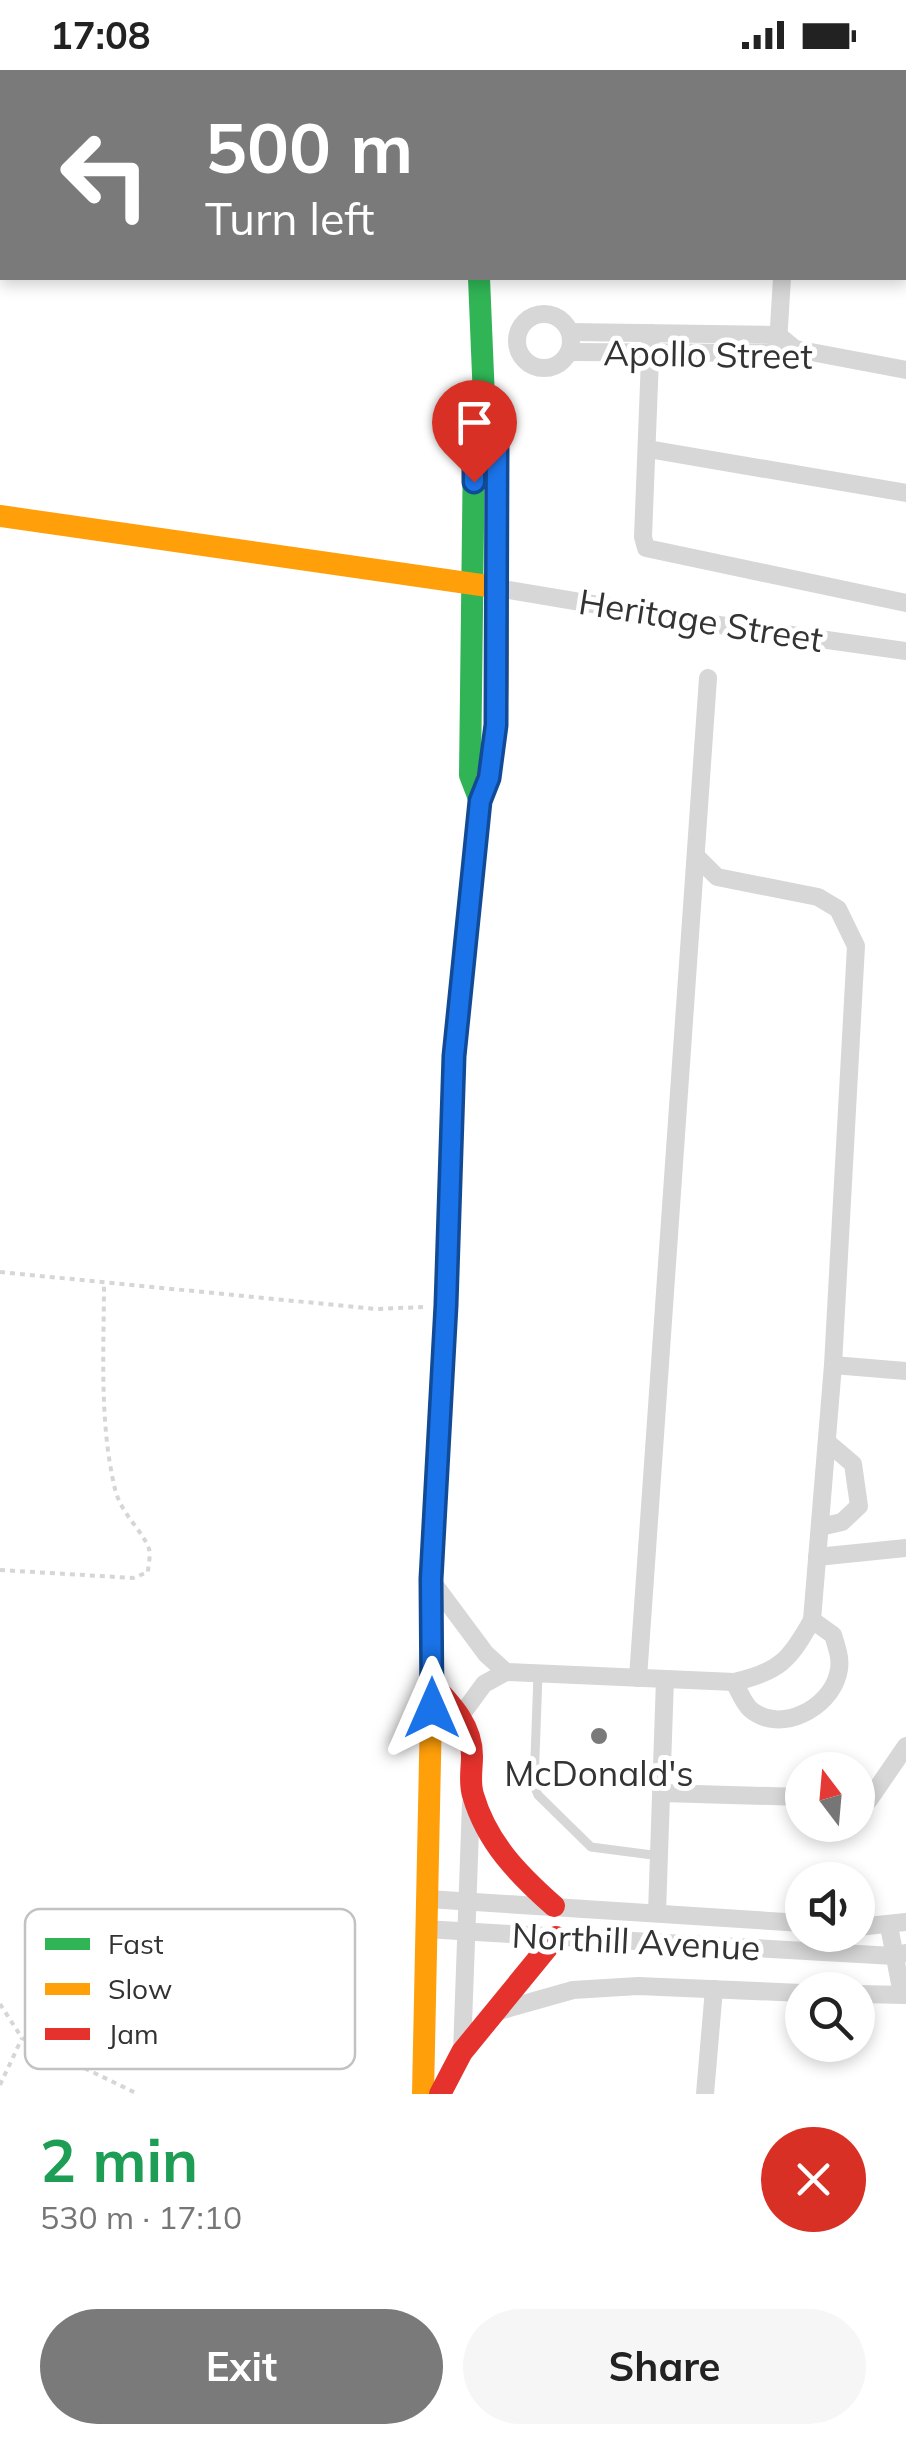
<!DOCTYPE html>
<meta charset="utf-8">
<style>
body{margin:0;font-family:Mulish,sans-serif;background:#f6f6f6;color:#222;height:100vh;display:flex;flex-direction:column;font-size:38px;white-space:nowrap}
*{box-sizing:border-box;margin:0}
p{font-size:32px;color:#767676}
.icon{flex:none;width:55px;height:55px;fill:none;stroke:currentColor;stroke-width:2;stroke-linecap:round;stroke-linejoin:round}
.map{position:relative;height:2024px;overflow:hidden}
.side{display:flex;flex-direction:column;background:#fff;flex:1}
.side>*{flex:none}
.top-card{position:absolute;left:0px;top:0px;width:908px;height:210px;box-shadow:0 5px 15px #0003;background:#7a7a7a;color:#fff;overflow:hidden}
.needle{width:65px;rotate:344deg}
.tools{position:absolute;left:785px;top:1682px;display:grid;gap:20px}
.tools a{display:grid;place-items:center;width:90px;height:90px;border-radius:50%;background:#fff;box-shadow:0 5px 15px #0003;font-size:50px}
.pin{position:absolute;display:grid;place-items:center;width:85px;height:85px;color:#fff;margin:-102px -42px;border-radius:50% 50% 50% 0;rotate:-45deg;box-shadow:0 0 10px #0007}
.pin .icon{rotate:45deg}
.me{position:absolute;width:110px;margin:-55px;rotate:0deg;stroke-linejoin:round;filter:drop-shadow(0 0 8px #0008)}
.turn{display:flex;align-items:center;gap:35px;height:210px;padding:0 40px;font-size:45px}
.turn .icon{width:130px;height:130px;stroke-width:2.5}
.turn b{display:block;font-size:70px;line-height:85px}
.round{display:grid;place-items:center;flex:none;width:105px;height:105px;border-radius:52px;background:#f6f6f6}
.overview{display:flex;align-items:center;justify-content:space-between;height:170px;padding:0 40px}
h1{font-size:60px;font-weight:700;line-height:75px;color:#1e9e55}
.action{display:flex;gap:20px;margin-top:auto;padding:20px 40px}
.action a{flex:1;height:115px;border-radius:60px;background:#7a7a7a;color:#fff;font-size:40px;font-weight:700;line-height:115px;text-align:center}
.action a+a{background:#f6f6f6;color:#222}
.status{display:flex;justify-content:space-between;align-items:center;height:70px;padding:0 50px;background:#fff;direction:ltr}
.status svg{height:28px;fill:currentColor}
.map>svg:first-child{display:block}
</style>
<div class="status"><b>17:08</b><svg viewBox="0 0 49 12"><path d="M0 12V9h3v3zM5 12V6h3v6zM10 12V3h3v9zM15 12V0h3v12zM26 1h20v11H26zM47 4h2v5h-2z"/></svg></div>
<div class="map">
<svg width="906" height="2024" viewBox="0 0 906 2024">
<rect width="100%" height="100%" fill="#fff"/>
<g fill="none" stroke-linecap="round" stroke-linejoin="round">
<g stroke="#ddebf3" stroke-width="32">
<path d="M338,0L342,2"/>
<path d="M679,2L681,0"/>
</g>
<g stroke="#d6d6d6" stroke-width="4" stroke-dasharray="5 5" stroke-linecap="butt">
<path d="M0,1202L376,1239L423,1237"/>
<path d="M0,1500L133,1508L148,1502C148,1496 151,1485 149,1479C143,1461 121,1444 115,1419C99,1352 104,1280 104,1212"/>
<path d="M0,1934L22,1968L138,2024"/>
<path d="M0,2015L22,1968"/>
</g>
<path stroke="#d7d7d7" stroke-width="9" d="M538,1604L534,1715L538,1725L591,1777L660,1786"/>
<g stroke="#d7d7d7" stroke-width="18">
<path d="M860,0L873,2"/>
<path d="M898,0V2"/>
<path d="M796,2L799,0"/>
<path d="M905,107H906"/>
<path d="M905,194H906"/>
<circle cx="544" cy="271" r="27"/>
<path d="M570,262L778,265L795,279"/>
<path d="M651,263L643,467L646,478L906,533"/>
<path d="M778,273L782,208"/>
<path d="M569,282L777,283L795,279L906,300"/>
<path d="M648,379L906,423"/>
<path d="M497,518L712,554L906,581"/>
<path d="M833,1295L906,1301"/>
<path d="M820,1457L842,1452L859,1436L853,1394L827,1372"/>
<path d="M817,1487L906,1478"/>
<path d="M431,1510L486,1584L506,1602"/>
<path d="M506,1602L734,1612C779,1602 790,1590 812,1550L833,1295L856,876L838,839L818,827L717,807L696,786"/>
<path d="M638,1608L708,608"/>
<path d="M734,1612C739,1621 743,1632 750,1639C780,1665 830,1638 838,1604C842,1591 837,1578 833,1565L812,1550"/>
<path d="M462,1644L484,1614L506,1602"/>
<path d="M662,1723L802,1727"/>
<path d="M858,1729L869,1730L906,1676"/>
<path d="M428,1829L802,1853"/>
<path d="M657,1843L665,1609"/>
<path d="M889,1856L902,1924"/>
<path d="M858,1857L906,1852"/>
<path d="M425,1859L894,1886L906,1883"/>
<path d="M858,1924L906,1925"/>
<path d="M499,1941L573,1920L638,1916L802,1923"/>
<path d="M462,1982L471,1733"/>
<path d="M705,2024L714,1919"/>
</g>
<path stroke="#30b455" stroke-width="22" d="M479,208L484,329L474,375L470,705L480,731"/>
<g stroke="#ff9f0a" stroke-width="22">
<path d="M482,0V2"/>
<path d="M0,446L488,516"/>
<path d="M445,1261L454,986L480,731C506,665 496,548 496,475"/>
<path d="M423,2024L431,1642"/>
</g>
<g stroke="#e5322d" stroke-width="22">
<path d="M484,329L497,373L496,475"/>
<path d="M432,1614C452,1635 472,1656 472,1686C472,1700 469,1712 473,1725C487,1773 518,1804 554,1836"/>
<path d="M431,1642V1509L445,1261"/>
<path d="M440,2024L462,1982L556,1867"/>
</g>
</g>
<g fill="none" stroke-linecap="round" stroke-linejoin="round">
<g stroke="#114b97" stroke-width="25">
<path id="route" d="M432,1638L431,1509L446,1235L454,986L480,731L489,708L496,655L497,373L484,329L474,375V412"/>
</g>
<use href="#route" stroke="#1a73e8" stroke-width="18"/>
</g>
<circle fill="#7a7a7a" stroke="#fff" stroke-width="4" cx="599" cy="1666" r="10"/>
<g text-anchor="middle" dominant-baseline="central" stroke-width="10" stroke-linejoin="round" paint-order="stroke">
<g font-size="35" fill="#333" stroke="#fff">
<text transform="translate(708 284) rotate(1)">Apollo Street</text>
<text transform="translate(701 550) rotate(9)">Heritage Street</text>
<text transform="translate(636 1871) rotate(3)">Northill Avenue</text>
</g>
<g font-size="35" fill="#333" stroke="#fff">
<text x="599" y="1703">McDonald's</text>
</g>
</g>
<rect x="25" y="1839" width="330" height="160" rx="15" fill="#fff" stroke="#c2c2c2" stroke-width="2.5"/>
<rect x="45" y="1868" width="45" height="12" fill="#30b455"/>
<rect x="45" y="1913" width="45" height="12" fill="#ff9f0a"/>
<rect x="45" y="1958" width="45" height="12" fill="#e5322d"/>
<g font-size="28" fill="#333">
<text x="108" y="1884">Fast</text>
<text x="108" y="1929">Slow</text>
<text x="108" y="1974">Jam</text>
</g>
</svg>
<div class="tools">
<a><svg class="needle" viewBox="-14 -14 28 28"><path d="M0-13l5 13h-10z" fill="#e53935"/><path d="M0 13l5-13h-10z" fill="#767676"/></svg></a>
<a><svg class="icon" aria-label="sound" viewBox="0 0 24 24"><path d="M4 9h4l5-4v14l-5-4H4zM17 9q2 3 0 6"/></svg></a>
<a><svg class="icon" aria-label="search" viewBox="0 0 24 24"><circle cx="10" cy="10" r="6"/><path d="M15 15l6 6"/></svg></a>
</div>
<div class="pin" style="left:474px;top:412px;background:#d93025"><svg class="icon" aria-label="arrive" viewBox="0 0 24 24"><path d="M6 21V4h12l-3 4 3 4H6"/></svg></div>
<svg class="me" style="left:432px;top:1638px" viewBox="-20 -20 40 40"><path d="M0-17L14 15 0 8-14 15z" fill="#1a73e8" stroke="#fff" stroke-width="4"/></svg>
<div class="top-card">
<div class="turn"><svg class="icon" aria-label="left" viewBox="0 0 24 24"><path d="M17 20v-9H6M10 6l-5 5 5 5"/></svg><div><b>500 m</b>Turn left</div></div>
</div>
</div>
<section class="side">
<div class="overview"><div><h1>2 min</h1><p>530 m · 17:10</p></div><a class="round" style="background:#d93025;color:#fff"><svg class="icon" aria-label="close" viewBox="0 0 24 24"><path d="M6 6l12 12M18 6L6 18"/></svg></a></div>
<div class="action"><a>Exit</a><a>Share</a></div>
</section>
